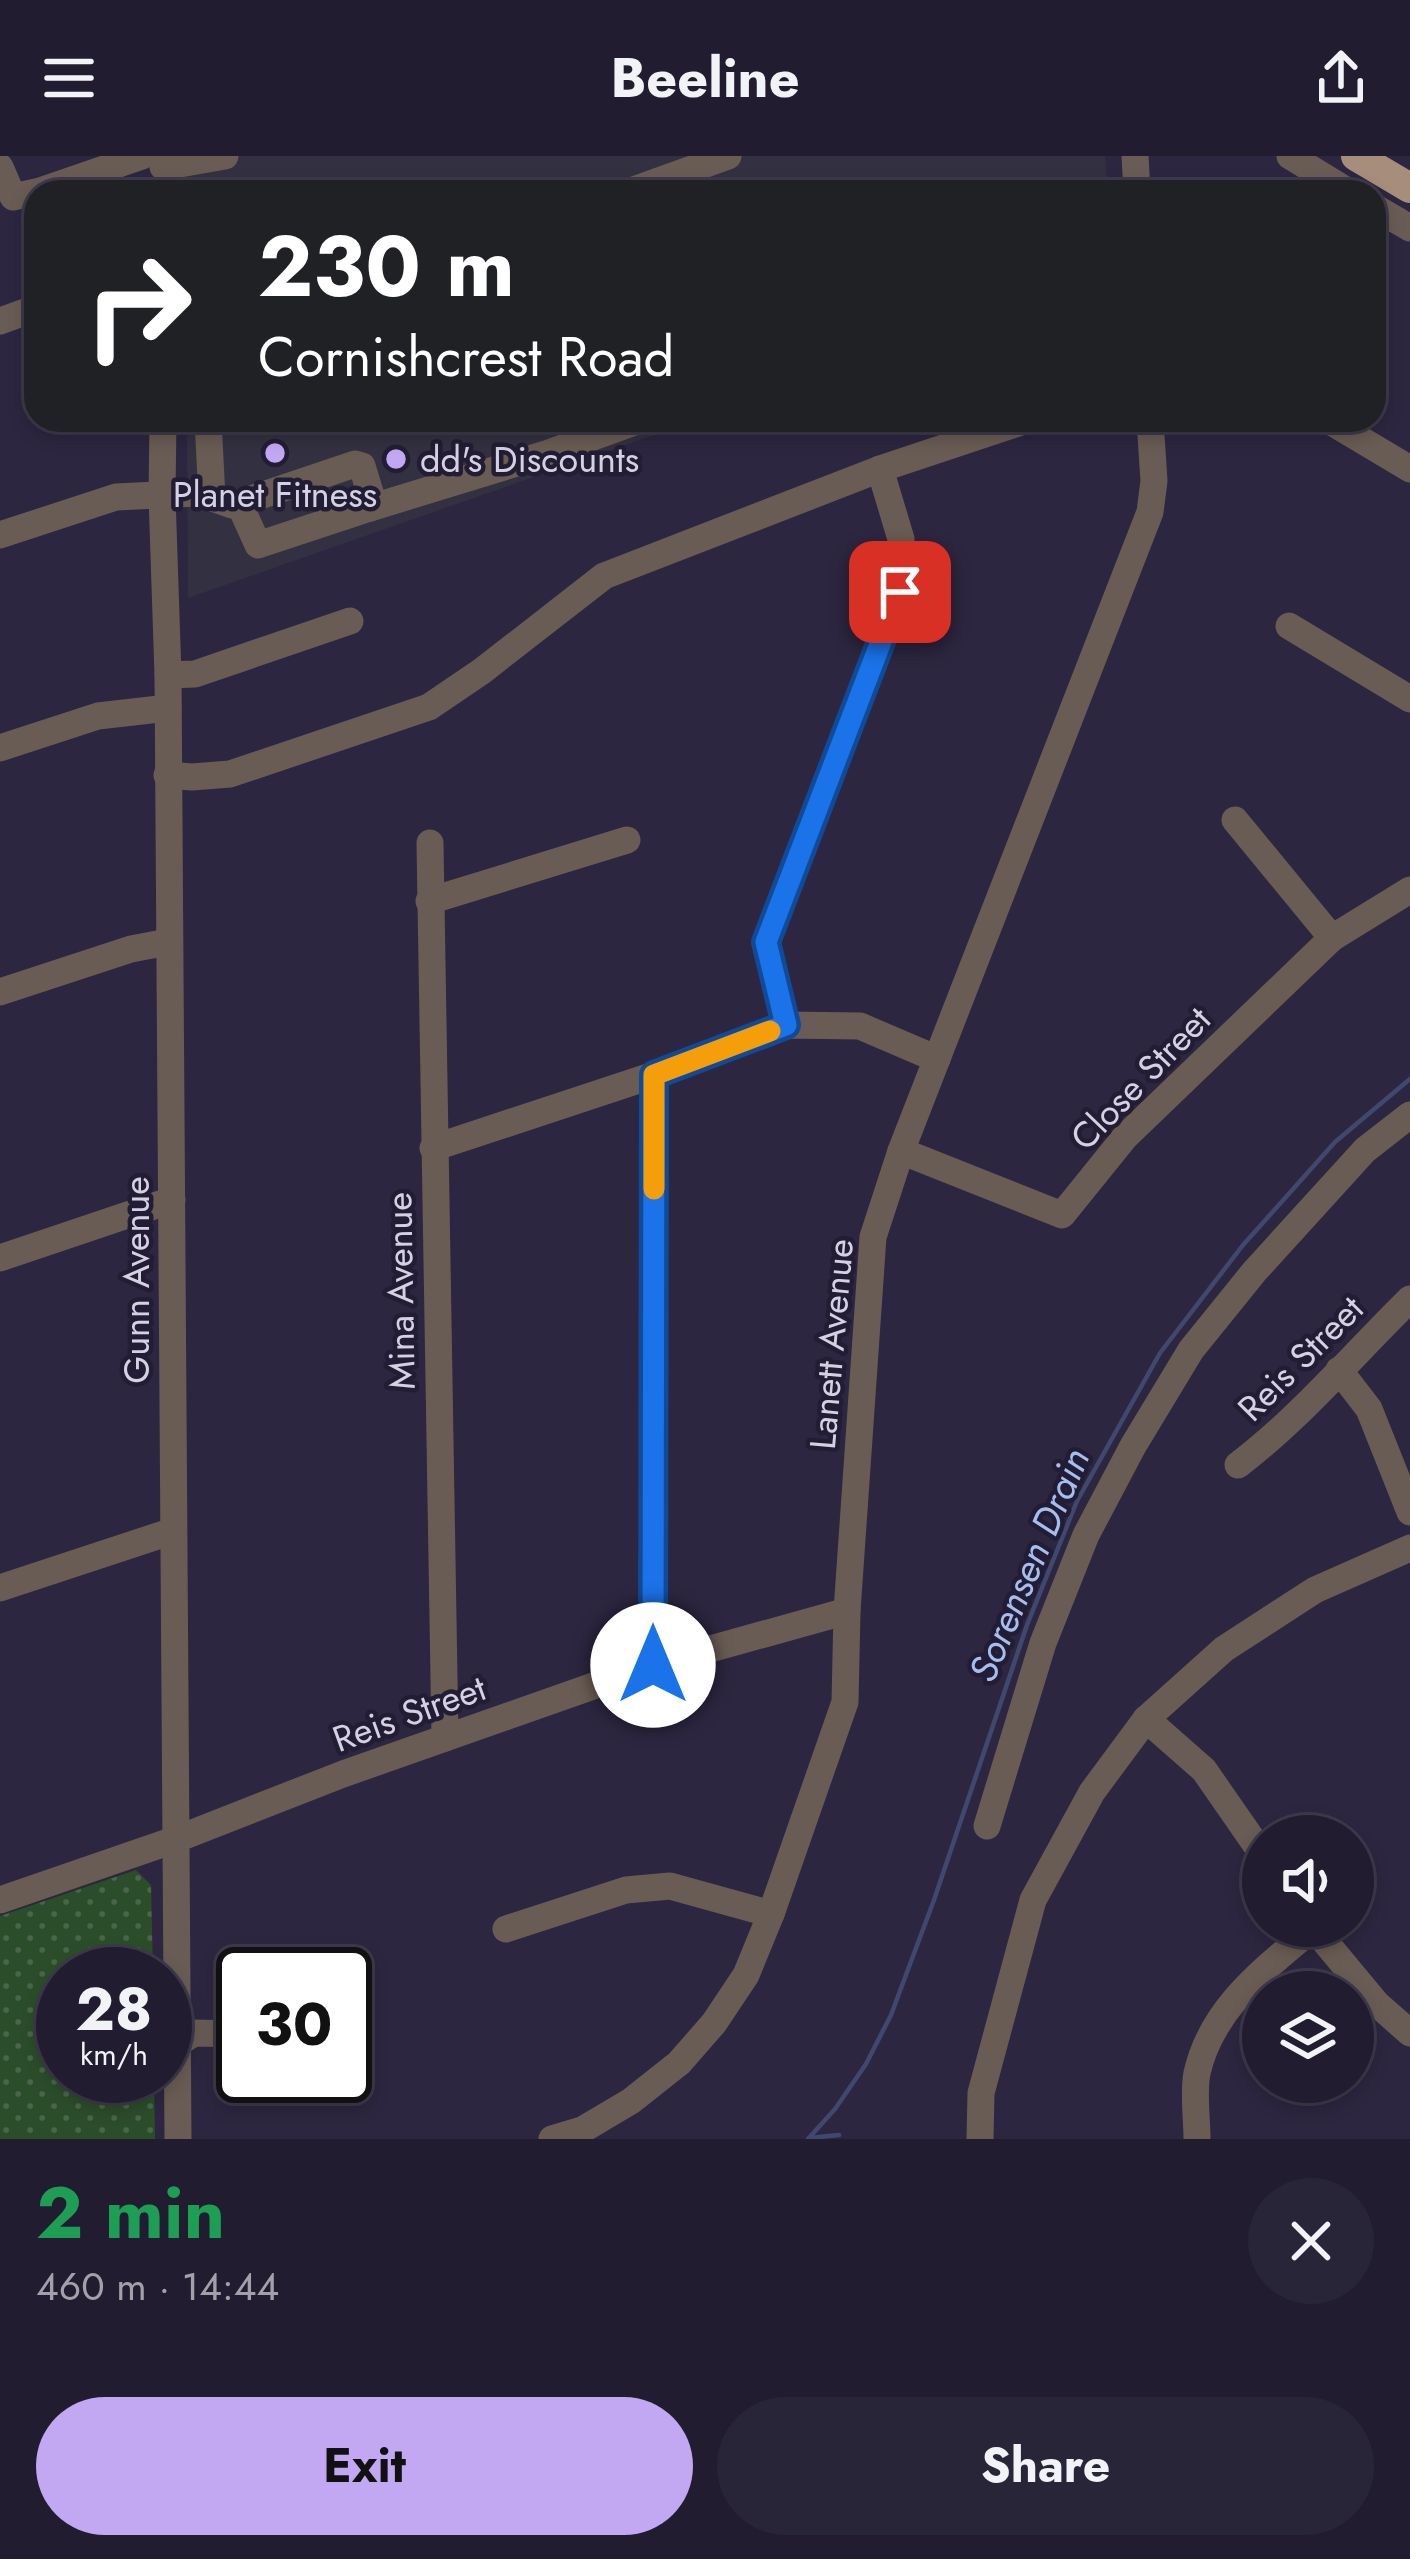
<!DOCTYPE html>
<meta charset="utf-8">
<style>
body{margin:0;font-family:Jost,sans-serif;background:#292538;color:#f1f3f6;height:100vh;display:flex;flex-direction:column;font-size:45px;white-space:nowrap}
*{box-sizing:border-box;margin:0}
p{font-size:39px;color:#a2a1ab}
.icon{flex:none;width:66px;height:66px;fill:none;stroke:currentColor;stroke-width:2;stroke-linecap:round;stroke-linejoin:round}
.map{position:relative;height:1983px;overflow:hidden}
.panel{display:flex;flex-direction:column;background:#211c30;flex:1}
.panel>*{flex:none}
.top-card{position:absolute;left:24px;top:24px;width:1362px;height:252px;border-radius:36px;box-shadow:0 6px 18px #0003,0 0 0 3px #3e3a4c;background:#202124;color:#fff;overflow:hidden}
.fabs{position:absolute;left:1242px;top:1659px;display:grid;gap:24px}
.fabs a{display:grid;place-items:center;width:132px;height:132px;border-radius:50%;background:#211c30;box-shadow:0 6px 18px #0003,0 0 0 3px #3e3a4c;font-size:60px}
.speed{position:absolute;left:36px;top:1791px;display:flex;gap:24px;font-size:60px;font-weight:700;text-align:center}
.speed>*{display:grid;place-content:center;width:156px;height:156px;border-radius:50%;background:#211c30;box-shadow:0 6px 18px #0003,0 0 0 3px #3e3a4c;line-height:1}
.speed small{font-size:30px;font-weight:400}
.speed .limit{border:6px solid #111;border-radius:18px;background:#fff;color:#111}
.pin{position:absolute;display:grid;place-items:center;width:102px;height:102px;color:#fff;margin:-51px;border-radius:24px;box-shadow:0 6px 18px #0006}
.me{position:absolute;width:132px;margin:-66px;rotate:0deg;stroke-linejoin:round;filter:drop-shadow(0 0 9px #0008)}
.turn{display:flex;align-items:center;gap:42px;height:252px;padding:0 36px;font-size:54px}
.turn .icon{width:156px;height:156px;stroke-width:2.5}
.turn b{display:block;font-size:84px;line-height:102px}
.round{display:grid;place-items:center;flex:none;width:126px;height:126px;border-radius:63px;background:#292538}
.overview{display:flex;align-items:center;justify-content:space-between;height:204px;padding:0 36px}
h1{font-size:72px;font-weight:700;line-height:90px;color:#1e9e55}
.button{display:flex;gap:24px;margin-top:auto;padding:24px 36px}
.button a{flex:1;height:138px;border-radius:72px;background:#c2a8f2;color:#111;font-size:48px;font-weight:700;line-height:138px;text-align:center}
.button a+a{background:#292538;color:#f1f3f6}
header{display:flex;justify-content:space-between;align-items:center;height:156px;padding:0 36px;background:#211c30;font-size:54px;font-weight:700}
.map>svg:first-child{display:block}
</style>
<header><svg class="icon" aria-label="menu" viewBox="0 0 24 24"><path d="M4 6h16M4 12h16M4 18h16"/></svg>Beeline<svg class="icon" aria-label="share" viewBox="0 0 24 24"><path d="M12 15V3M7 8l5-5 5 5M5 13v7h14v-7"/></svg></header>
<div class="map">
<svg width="1410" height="1983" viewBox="0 0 1410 1983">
<defs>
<pattern id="park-dots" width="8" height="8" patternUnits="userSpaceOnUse" patternTransform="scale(3)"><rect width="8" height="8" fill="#2c4d2a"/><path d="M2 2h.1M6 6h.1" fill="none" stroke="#4a6649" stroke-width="1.8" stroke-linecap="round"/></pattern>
</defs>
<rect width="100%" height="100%" fill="#2c2640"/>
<g fill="#333041">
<path d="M184,0H1105L1108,36H185Z"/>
<path d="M187,264H697L188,442Z"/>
</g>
<path fill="url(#park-dots)" d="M136,1714L151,1729L153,1818H63V1920H154L155,1983H0V1760Z"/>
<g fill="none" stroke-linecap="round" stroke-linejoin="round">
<g stroke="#404870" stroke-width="4.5">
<path d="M809,1982L839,1979"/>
<path d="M808,1983L835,1953L866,1908L891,1859L934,1744L1027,1469L1077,1345L1160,1197L1243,1089L1335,986L1410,923"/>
</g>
<g stroke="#695c54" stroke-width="27">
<path d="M1135,0L1137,36"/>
<path d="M1290,0L1349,36"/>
<path d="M0,11L13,41L36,36"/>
<path d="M163,11L225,0"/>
<path d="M37,36L142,0"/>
<path d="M628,36L728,0"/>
<path d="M1374,51L1410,72"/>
<path d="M0,165L36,152"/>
<path d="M163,264L162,340L168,519L178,1983"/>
<path d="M208,264L212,342"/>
<path d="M1328,264L1410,313"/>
<path d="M370,352L546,298L640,264"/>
<path d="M0,379L116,341L198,337L232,349L239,347L355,308L362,310L372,343L370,352L258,389L239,347"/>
<path d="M1289,470L1410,543"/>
<path d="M168,519L195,518L350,465"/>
<path d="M0,592L98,560L168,552"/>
<path d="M167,619L192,621L230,618L429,551L482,515L604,420L880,313L1027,264"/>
<path d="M1235,664L1332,782"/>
<path d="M430,687L445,1582"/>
<path d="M429,745L627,684"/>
<path d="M0,836L131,793L168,786"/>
<path d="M786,869L766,786L900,437L901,383L880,313"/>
<path d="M433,992L654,919L786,869L860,870L937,903"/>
<path d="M901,995L1062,1059L1125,981L1332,782L1410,734"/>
<path d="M0,1102L172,1044"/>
<path d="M1339,1214L1369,1253L1410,1356"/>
<path d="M1238,1309C1301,1261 1353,1199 1410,1143"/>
<path d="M0,1432L173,1375"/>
<path d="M653,1509L654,919"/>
<path d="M1146,1563L1204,1614L1263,1699"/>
<path d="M987,1670L1043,1487L1086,1379L1133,1290L1191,1194L1254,1116L1365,994L1410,959"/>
<path d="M0,1744L177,1683L343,1618L653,1509L847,1455"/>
<path d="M1312,1770L1376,1847L1410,1877"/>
<path d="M506,1773L626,1734L670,1730L771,1758"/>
<path d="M177,1888L194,1877L243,1878"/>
<path d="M552,1983L582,1974L631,1945L679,1907L714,1867L746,1819L771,1758L845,1546L847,1455L873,1081L901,995L1150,356L1154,325L1150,264"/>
<path d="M980,1983L981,1937L1033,1744L1092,1636L1146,1563L1224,1493L1315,1434L1410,1392"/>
<path d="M1197,1983C1197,1962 1193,1937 1197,1917C1212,1851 1265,1813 1313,1772"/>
</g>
<path stroke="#a78d7c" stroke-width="30" d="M1356,0L1410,32"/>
</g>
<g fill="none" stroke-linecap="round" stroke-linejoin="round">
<g stroke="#114b97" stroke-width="30">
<path id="route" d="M653,1509L654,919L786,869L766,786L900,436"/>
</g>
<use href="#route" stroke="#1a73e8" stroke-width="21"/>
<path stroke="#f59e0b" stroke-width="21" d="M654,1033V919L770,875"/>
</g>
<g fill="#c2a8f2" stroke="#221d35" stroke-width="4.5">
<circle cx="275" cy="297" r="12"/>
<circle cx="396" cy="303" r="12"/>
</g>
<g text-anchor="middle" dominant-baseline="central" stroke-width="9" stroke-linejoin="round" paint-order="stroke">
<g font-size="36" fill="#d4d1e2" stroke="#221d35" text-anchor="start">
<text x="420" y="303">dd's Discounts</text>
<text x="275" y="338" text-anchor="middle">Planet Fitness</text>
</g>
<g font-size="36" fill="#d4d1e2" stroke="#221d35">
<text transform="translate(1140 922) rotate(-46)">Close Street</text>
<text transform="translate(136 1124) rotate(-90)">Gunn Avenue</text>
<text transform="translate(400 1135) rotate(-91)">Mina Avenue</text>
<text transform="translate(831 1188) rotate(-85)">Lanett Avenue</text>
<text transform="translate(1300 1202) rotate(-45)">Reis Street</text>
<text transform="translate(409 1557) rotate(-20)">Reis Street</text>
</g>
<g font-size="39" font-style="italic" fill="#a5beef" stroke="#221d35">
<text transform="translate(1029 1409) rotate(-67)">Sorensen Drain</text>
</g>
</g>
</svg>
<div class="fabs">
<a><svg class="icon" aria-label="sound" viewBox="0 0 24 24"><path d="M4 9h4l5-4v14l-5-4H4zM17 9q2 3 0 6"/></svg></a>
<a><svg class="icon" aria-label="layers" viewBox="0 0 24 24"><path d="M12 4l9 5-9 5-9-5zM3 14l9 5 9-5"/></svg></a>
</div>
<div class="speed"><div>28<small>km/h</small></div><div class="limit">30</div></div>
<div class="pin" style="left:900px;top:436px;background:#d93025"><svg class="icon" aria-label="arrive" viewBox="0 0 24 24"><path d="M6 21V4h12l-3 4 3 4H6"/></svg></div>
<svg class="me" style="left:653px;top:1509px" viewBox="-20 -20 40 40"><circle r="19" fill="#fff"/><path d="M0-13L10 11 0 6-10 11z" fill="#1a73e8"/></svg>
<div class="top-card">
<div class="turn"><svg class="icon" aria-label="right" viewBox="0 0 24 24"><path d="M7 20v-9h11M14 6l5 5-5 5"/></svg><div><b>230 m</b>Cornishcrest Road</div></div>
</div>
</div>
<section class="panel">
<div class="overview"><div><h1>2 min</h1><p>460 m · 14:44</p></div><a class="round"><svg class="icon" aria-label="close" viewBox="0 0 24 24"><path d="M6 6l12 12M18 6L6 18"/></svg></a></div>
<div class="button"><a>Exit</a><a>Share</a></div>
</section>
